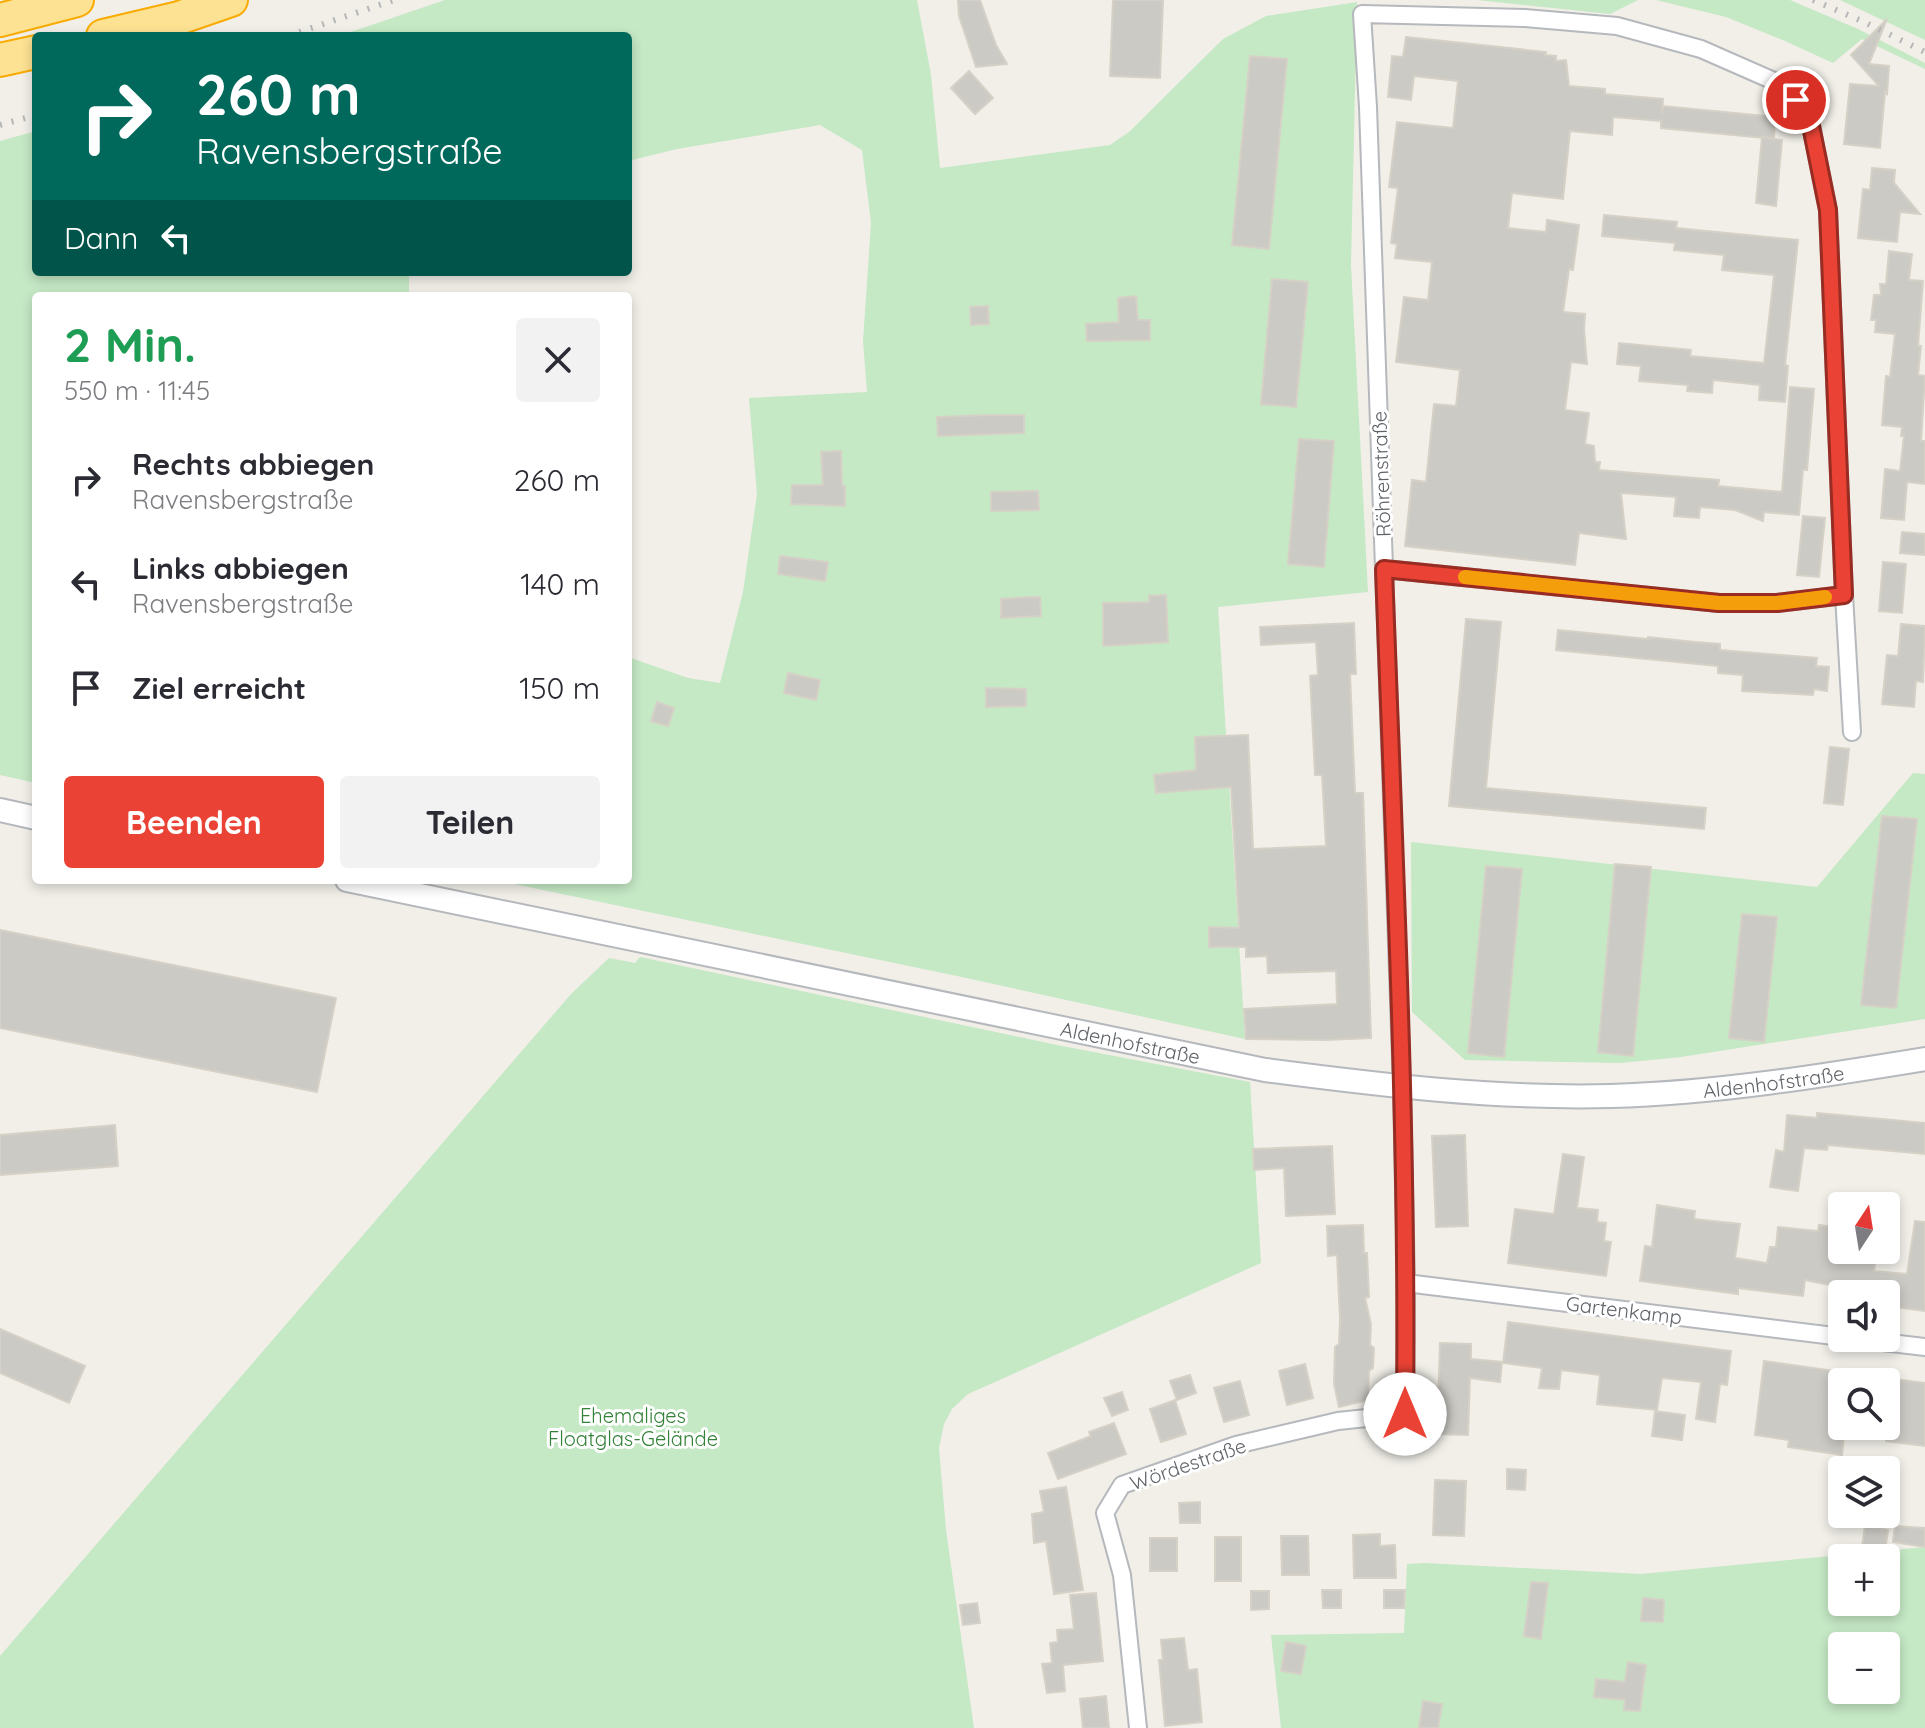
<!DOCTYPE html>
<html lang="de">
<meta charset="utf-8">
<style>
body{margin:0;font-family:Quicksand,sans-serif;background:#f2f2f3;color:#2b2b33;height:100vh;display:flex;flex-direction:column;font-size:30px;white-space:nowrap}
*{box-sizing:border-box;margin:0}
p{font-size:26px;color:#7c7c81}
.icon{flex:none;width:44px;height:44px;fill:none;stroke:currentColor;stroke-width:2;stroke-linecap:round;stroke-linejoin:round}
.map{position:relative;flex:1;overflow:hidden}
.drawer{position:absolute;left:32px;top:292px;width:600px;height:592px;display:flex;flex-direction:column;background:#fff;border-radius:8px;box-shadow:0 4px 12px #0003}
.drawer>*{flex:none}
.guide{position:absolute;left:32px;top:32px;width:600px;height:244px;border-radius:8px;box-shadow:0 4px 12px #0003;background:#00695c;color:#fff;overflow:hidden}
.needle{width:52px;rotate:12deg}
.tools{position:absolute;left:1828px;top:1192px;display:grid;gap:16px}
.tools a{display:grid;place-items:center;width:72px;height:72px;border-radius:8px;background:#fff;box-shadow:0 4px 12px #0003;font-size:40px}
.pin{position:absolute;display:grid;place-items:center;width:68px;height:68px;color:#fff;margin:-34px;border:4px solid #fff;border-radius:50%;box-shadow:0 2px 8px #0007}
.me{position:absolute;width:88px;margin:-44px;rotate:0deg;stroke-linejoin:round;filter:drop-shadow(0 0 6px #0008)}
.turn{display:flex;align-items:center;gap:28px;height:168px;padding:0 32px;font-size:36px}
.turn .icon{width:104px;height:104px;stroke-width:2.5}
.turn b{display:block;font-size:56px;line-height:68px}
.then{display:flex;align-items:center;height:76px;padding:0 32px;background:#0003;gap:16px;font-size:30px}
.round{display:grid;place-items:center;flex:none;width:84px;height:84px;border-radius:8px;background:#f2f2f3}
.head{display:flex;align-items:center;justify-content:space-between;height:136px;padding:0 32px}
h1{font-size:48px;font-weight:800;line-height:60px;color:#1e9e55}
.button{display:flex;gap:16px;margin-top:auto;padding:16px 32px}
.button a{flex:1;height:92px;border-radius:8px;background:#ea4335;color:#fff;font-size:32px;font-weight:800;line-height:92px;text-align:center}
.button a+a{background:#f2f2f3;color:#2b2b33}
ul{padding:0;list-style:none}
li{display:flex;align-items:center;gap:24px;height:104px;padding:0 32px}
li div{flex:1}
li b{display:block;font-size:30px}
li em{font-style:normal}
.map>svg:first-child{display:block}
</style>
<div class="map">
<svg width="1925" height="1728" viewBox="0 0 1925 1728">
<rect width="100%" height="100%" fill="#f1efe8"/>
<g fill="#c5e8c5" fill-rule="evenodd">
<path d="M445,0H917L931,75L940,168L1110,145L1129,132L1223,39L1266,16L1357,2L1351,265L1368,592L1218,607L1245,1039L957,976L495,880H628V657L688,678L720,683L743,592L757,494L749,398L867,392L863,341L871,223L862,150L820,125L677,149L628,161V36H339Z"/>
<path d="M1477,0H1638L1610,14Z"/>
<path d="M1656,0H1790L1858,29L1925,63V69L1862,39L1833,63L1785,41L1726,17Z"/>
<path d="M1840,0H1925V40Z"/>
<path d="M36,131V272H409V296H36V783L0,775V141Z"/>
<path d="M1913,773L1925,774V1019L1681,1057L1620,1063L1465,1060L1412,1012L1411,842L1817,887Z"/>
<path d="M640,957L1057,1045L1250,1082L1261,1263L968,1394L952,1409L944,1424L939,1448L946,1530L974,1728H0V1656L571,994L609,958L635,963Z"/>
<path d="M1925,1547V1728H1281L1271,1635L1404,1633L1407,1564L1425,1563L1641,1574ZM1842,1558H1886V1602H1842ZM1842,1646H1886V1690H1842Z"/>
</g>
<g fill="#cccac5" stroke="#d6d1c6" stroke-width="2">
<path d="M958,0H980L996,45L1007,64L976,67L959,16Z"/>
<path d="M1113,0H1163L1160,78L1110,76Z"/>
<path d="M1887,19L1869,64L1889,66L1887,94L1885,92L1880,148L1844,144L1850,84L1879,86L1851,55Z"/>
<path d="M1406,37L1546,52L1545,55L1556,56V61L1566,60L1569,86L1605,89V94L1663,99L1662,114L1663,106L1775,117L1774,139L1661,128V121L1613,117L1612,135L1570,131L1563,199L1512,193L1508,228L1546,232L1547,220L1579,225L1573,270L1569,269L1563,312L1585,314L1584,330L1587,364L1571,362L1565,410L1589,413L1585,444L1594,446L1595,462H1600L1599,470L1719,480L1718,486L1782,492L1790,387L1814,389L1807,470H1803L1799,515L1764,512L1763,521L1735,510L1700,507L1699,518L1674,516L1676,497L1621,493L1626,539L1579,533L1575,565L1405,546L1412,480L1426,482L1434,404L1456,406L1460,370L1396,362L1404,297L1428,300L1432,262L1395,258L1397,244L1391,243L1398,188L1389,187L1397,122L1453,128L1458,81L1414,76L1411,100L1388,97L1392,56L1403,57Z"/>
<path d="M1250,56L1287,59L1269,249L1232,245Z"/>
<path d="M969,71L993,98L975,114L951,88Z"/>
<path d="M1762,137L1782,140L1776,206L1756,203Z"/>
<path d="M1872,168L1895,170L1894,183L1920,214L1900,212L1897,242L1858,238L1863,189L1870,190Z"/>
<path d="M1604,215L1677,222L1676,228L1798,240L1785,365L1788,366L1785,402L1759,400L1760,385L1713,380L1712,393L1687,391L1688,385L1639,381L1641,366L1617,364L1619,343L1691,350L1690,356L1764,363L1774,275L1722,270L1724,255L1674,250L1675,243L1602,236Z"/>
<path d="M1889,251L1912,254L1909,280L1923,281L1918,346H1921L1918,375L1925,376L1921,441H1925V484L1907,482L1904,520L1881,518L1885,469L1900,471L1904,436H1901L1902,427L1882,425L1886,376L1890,377L1895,334L1875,332L1876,320H1871L1874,295H1881L1880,284H1886Z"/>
<path d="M1272,279L1308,282L1296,407L1261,404Z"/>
<path d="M1136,296L1138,320H1150V340L1087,341L1086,324L1119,322L1118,298Z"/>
<path d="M988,306L989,324L971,325L970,307Z"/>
<path d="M991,415H1024V433L938,436L937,417Z"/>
<path d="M1299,439L1334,441L1324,567L1288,564Z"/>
<path d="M841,451L842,486H845V506L791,504L792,485H823L821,452Z"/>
<path d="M1038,491L1039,510L991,511V492Z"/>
<path d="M1803,516L1825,518L1819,577L1797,575Z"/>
<path d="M1902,532L1925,534V555L1900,553Z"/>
<path d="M780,556L828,562L825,581L778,574Z"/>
<path d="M1883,562L1906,564L1902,613L1879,611Z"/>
<path d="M1166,595L1168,642L1103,646V603L1149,602V596Z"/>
<path d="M1029,597H1040L1041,616L1001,618V599Z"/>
<path d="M1466,619L1501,622L1486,788L1706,808L1704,829L1449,806Z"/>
<path d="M1354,623L1356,674H1350L1355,793H1363L1371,1038L1325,1040L1246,1039L1244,1009L1337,1004L1336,971L1268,973L1267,956L1246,957V947H1209V927L1239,928L1231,787L1156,793L1154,775L1196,770L1195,737L1248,735L1253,849L1326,846L1322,775H1315L1310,676L1318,675L1316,642L1261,645L1260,627Z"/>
<path d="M1901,624L1925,626L1923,682L1916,681L1914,707L1882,704L1887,655L1898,656Z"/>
<path d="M1558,630L1648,639V637L1695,642L1720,644V650L1817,658L1816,666L1829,667L1827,691L1814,689L1813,695L1742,691L1743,675L1718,673V666L1556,650Z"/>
<path d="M788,673L820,680L816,700L784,693Z"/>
<path d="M986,688L1026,689V706L986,707Z"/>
<path d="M657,702L674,708L668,726L651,721Z"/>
<path d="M1830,747L1849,749L1843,805L1824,803Z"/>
<path d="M1882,816L1917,819L1896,1008L1861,1005Z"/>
<path d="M1615,864L1651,867L1633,1056L1598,1052Z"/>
<path d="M1486,866L1522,869L1504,1057L1468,1053Z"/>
<path d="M1742,914L1777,917L1764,1042L1729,1038Z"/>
<path d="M0,930L336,998L317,1092L0,1028Z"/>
<path d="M1817,1113L1925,1123V1154L1828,1145L1827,1150L1804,1148L1798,1191L1770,1187L1776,1150L1784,1152L1787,1115L1817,1118Z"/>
<path d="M115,1125L118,1166L0,1175V1135Z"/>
<path d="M1465,1135L1468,1226L1436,1227L1432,1136Z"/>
<path d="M1332,1146L1335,1214L1286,1216L1284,1168L1254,1170L1253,1149Z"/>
<path d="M1563,1154L1584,1157L1577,1208L1598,1210L1597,1222L1606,1223L1604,1241L1611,1242L1606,1276L1508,1263L1515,1209L1554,1214Z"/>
<path d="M1657,1205L1695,1211L1694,1219L1740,1224L1735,1258L1767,1263L1770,1247H1776L1778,1227L1818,1231L1819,1225L1840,1228L1837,1250H1877L1874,1271L1907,1274L1915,1221L1925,1222V1311L1886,1306L1888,1294H1838L1839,1287L1805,1280L1803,1296L1738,1288V1294L1640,1281L1645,1246L1652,1247Z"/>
<path d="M1363,1225L1364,1253H1367L1369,1297L1365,1298L1371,1324L1370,1345L1374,1348L1373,1368L1369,1371L1368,1400L1339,1407L1334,1384L1335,1347L1339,1344L1340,1319L1337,1255L1328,1256L1327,1226Z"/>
<path d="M1508,1322L1731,1351L1727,1385L1720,1384L1715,1422L1696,1419L1701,1382L1662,1378L1657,1410L1597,1404L1600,1375L1561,1370L1559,1389L1539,1388L1542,1368L1503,1363Z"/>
<path d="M0,1329L85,1366L69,1403L0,1373Z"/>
<path d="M1440,1343L1471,1344V1359L1502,1362L1500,1382L1470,1378L1468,1435L1437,1434Z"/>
<path d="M1764,1361L1842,1372V1426H1845L1842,1455L1788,1447L1789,1440L1755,1435Z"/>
<path d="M1305,1364L1313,1398L1287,1405L1279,1371Z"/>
<path d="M1190,1375L1196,1393L1177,1400L1170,1381Z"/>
<path d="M1894,1379L1925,1383V1446L1886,1441V1390L1892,1391Z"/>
<path d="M1240,1381L1249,1415L1224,1422L1214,1388Z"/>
<path d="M1122,1392L1128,1410L1112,1416L1104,1398Z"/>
<path d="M1175,1400L1186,1434L1161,1442L1150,1409Z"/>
<path d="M1655,1411L1685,1415L1682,1440L1652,1436Z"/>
<path d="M1114,1423L1126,1454L1058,1479L1048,1453L1091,1436L1089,1432Z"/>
<path d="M1507,1469L1526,1470L1525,1490L1507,1489Z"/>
<path d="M1435,1480L1466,1481L1464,1536L1433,1535Z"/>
<path d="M1066,1487L1083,1590L1054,1594L1046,1541L1034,1543L1032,1514L1044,1512L1040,1491Z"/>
<path d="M1200,1502V1523H1180L1179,1503Z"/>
<path d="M1865,1526L1888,1530L1885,1551L1862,1547Z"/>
<path d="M1895,1526L1925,1528V1547L1893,1542Z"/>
<path d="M1380,1534V1546L1395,1545L1396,1578H1354L1353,1535Z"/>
<path d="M1281,1536H1308L1309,1575H1282Z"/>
<rect x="1215" y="1537" width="26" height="44"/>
<rect x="1150" y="1538" width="27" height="33"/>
<path d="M1531,1582L1548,1583L1541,1639L1524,1636Z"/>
<path d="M1322,1590H1341V1608H1323Z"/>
<path d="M1384,1590H1405L1404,1608H1384Z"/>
<path d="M1251,1591H1269V1609L1251,1610Z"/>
<path d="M1096,1593L1103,1661L1063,1665L1065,1691L1047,1693L1042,1664L1052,1663L1050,1643L1058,1642L1057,1630L1074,1629L1070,1595Z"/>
<path d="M1643,1598L1664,1600L1663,1622L1641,1621Z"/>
<path d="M977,1603L980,1623L963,1625L960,1605Z"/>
<path d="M1184,1638L1188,1670L1197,1669L1202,1722L1165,1726L1159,1660H1163L1161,1640Z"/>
<path d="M1286,1642L1306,1646L1301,1674L1281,1671Z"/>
<path d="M1628,1662L1646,1665L1640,1711L1624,1710L1625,1700L1594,1697L1596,1679L1625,1682Z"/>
<path d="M1106,1696L1109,1728H1083L1080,1699Z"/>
<path d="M1423,1701L1442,1704L1438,1728H1419Z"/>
</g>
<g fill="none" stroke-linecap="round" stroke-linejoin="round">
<g stroke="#b5b8bc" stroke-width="20">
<g id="minor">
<path d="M1384,569L1719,603H1777L1844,595"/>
<path d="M1406,1283L1842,1337"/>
<path d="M1849,1338L1925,1347"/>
<path d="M1138,1728L1122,1575L1105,1513L1122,1485L1236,1445L1338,1421L1405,1414L1406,1283L1402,1087L1368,107L1362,14L1525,18L1617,26L1701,49L1783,85L1809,116L1828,210L1844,595L1852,732"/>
</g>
</g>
<g stroke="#b5b8bc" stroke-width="26">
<g id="tertiary">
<path d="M0,810L36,818"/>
<path id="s1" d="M347,880L1265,1070C1380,1085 1495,1099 1611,1096C1716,1093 1821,1076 1925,1059"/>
</g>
</g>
<g stroke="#f9ab00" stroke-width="36">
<g id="motorway">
<path d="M0,20L77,0"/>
<path d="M103,36L179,18L231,0"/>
<path d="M0,60L36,52"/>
</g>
</g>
<use href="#minor" stroke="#fff" stroke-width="16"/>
<use href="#tertiary" stroke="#fff" stroke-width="22"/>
<use href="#motorway" stroke="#fde293" stroke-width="32"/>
<g stroke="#b6b7b8" stroke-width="6" stroke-dasharray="2 10" stroke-linecap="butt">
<path d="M1813,0L1862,21L1925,52"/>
<path d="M288,36L394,0"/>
<path d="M0,125L36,115"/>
</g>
</g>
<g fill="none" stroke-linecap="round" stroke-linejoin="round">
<g stroke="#982c22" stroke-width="20">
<path id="route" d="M1405,1414C1408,1132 1394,851 1384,569L1719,603H1777L1844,595L1828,210L1809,116L1796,100"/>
</g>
<use href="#route" stroke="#ea4335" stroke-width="14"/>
<path stroke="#f59e0b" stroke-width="14" d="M1465,577L1719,603H1777L1825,597"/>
</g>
<g text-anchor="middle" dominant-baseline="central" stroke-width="6" stroke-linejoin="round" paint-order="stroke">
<g font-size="20" fill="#5f6368" stroke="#fff">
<text transform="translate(1381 474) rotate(-92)">Röhrenstraße</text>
<text stroke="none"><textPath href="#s1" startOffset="800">Aldenhofstraße</textPath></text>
<text stroke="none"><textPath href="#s1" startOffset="1448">Aldenhofstraße</textPath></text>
<text transform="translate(1624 1310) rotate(7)">Gartenkamp</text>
<text transform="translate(1188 1464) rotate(-19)">Wördestraße</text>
</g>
<g font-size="20" fill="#348238" stroke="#fff">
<text x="633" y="1415">Ehemaliges<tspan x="633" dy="23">Floatglas-Gelände</tspan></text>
</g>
</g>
</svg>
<div class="tools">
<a><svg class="needle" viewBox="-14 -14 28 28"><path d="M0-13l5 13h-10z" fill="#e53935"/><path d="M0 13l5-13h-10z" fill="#7c7c81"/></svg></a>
<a><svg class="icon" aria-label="sound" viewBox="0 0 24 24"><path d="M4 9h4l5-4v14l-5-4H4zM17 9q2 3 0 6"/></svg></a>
<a><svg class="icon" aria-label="search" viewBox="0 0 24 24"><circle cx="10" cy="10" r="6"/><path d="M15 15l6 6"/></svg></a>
<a><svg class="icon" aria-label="layers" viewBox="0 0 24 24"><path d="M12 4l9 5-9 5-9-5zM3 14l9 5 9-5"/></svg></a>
<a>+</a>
<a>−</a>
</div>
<div class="pin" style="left:1796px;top:100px;background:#d93025"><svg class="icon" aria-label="arrive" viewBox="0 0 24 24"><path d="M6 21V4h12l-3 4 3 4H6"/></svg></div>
<svg class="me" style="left:1405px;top:1414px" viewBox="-20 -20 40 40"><circle r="19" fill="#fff"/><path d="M0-13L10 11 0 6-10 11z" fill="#ea4335"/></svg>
<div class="guide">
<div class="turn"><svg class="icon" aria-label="right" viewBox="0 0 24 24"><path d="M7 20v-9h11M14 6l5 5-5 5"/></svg><div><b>260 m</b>Ravensbergstraße</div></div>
<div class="then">Dann<svg class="icon" aria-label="left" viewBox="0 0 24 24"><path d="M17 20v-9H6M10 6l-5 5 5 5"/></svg></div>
</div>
<section class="drawer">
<div class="head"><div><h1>2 Min.</h1><p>550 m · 11:45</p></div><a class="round"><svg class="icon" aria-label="close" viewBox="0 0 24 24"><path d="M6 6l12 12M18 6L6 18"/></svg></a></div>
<ul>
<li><svg class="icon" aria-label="right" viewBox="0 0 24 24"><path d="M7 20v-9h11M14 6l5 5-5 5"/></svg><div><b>Rechts abbiegen</b><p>Ravensbergstraße</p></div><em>260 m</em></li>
<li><svg class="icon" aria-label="left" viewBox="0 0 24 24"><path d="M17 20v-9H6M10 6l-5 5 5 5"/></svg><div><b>Links abbiegen</b><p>Ravensbergstraße</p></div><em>140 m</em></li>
<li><svg class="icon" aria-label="arrive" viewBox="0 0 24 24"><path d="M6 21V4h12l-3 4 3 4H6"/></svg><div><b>Ziel erreicht</b></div><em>150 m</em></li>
</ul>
<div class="button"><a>Beenden</a><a>Teilen</a></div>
</section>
</div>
